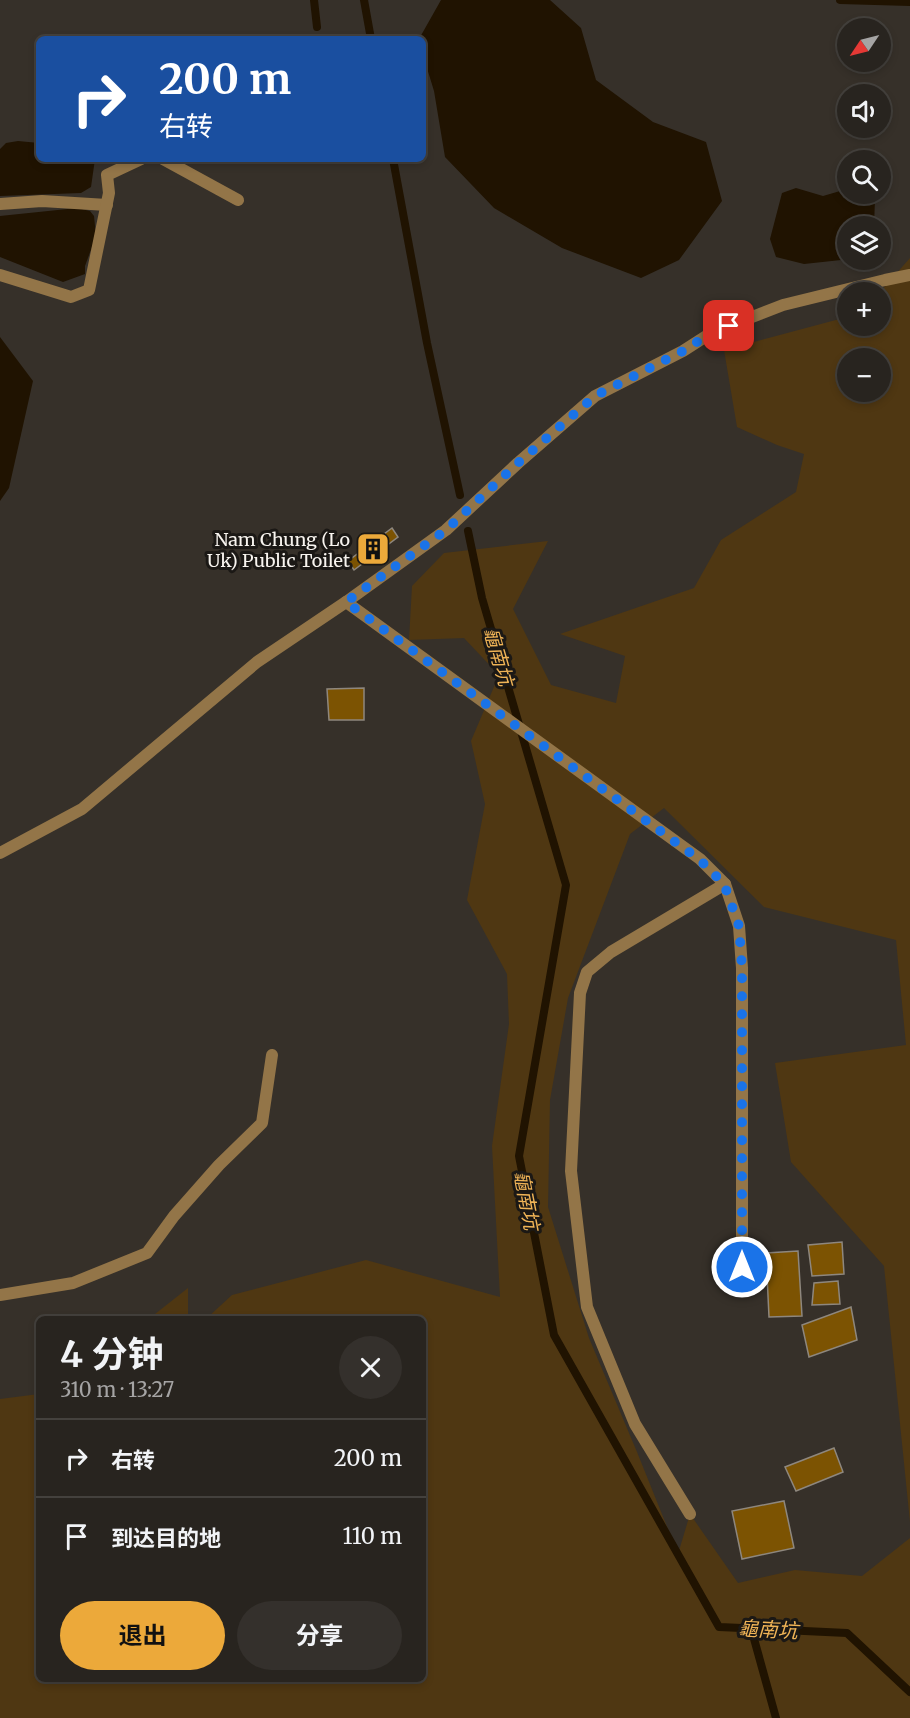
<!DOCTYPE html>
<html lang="zh">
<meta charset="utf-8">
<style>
body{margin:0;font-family:Merriweather,"Noto Sans SC",serif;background:#34302c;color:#f1f3f6;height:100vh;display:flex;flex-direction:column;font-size:22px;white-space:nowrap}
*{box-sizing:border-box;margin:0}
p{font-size:20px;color:#a5a4a4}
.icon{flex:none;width:33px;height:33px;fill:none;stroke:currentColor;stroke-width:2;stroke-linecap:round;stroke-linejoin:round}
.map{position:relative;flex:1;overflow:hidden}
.drawer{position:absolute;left:36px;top:1316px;width:390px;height:366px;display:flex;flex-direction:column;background:#28241f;border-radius:9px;box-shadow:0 3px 9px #0003,0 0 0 2px #44413d}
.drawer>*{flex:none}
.banner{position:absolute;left:36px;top:36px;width:390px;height:126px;border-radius:9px;box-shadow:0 3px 9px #0003,0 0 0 2px #44413d;background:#1a4fa0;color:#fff;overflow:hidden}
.needle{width:39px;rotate:235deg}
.fabs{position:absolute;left:837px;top:18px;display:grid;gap:12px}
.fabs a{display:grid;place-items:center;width:54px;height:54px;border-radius:50%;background:#28241f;box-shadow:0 3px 9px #0003,0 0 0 2px #44413d;font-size:30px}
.pin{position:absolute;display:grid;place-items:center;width:51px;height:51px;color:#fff;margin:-26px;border-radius:12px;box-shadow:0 3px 9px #0006}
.me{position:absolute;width:66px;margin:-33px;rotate:0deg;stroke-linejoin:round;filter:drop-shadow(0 0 4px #0008)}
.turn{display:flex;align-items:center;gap:21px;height:126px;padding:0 24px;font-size:27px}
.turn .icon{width:78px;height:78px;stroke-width:2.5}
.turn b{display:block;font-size:42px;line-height:51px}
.round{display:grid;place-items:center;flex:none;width:63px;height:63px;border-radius:32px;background:#34302c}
.headline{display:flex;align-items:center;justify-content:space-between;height:102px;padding:0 24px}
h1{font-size:36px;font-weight:700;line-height:45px}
.primary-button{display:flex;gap:12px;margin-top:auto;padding:12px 24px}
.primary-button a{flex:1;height:69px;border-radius:36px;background:#eca93a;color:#111;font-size:24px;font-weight:700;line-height:69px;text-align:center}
.primary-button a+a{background:#34302c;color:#f1f3f6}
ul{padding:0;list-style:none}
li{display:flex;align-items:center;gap:18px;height:78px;padding:0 24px;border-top:2px solid #44413d}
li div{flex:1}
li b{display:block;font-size:22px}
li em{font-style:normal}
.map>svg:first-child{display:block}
</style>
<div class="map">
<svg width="910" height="1718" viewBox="0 0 910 1718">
<rect width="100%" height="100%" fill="#363029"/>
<g fill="#4f3712" fill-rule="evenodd">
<path d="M910,258V1522L884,1266L791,1162L775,1063L906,1045L896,940L764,907L664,808L630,834L568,998L550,1100L548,1207L589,1338L637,1452L678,1554L690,1514L738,1583L795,1570L862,1576L910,1538V1718H0V1399L39,1394V1678H423V1318H207L232,1295L366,1260L500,1297L492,1146L509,1024L507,974L467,900L485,804L471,741L499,675L464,638L409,640L412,586L444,553L548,541L513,609L551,685L616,703L625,656L560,634L694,588L721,540L796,492L804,454L777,445L737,427L724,350L847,317L848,326H880V292ZM848,358H880V392H848Z"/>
<path d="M188,1288V1318H150Z"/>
</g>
<g fill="#201301">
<path d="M441,0H550L581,28L596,80L653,122L706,142L722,201L679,260L641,278L562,248L494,208L445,157L434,91L423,55V39H419Z"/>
<path d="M18,141L39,143V159H95L91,187L81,193L0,196V149L6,143Z"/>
<path d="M796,188L823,196L847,189L848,194H860L875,199L874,226H848L847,254L841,260L804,264L776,257L770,239L782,193Z"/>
<path d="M77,208L90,211L94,216L96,236L85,266V274L63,282L0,257V216Z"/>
<path d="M0,337L33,381L9,488L0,501Z"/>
</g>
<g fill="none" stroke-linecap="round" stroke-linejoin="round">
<g stroke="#201301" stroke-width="8">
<path d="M314,0L317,27"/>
<path d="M364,0L371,39"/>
<path d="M840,0L910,2"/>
<path d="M393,159L427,343L460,495"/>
<path d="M468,531L482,598L566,885L519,1156L554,1335L719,1627L847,1633L910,1692"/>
<path d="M751,1628L776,1718"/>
</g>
</g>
<g fill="#7c5302" stroke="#8e877e" stroke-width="1.5">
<path d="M392,528L398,537L354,570L348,561Z"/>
<path d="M364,688V720H329L327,689Z"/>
<path d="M842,1242L844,1274L812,1276L808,1245Z"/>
<path d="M798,1251L802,1316L769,1317L766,1253Z"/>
<path d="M838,1281L840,1304L812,1305L814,1283Z"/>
<path d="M851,1307L857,1340L809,1357L802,1325Z"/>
<path d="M834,1448L843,1472L796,1491L785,1467Z"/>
<path d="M784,1501L794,1548L742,1559L732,1511Z"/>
</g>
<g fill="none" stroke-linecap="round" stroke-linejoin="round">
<g stroke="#937548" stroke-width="12">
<path d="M163,159L238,200"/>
<path d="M0,204L42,201L107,205"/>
<path d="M0,275L71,297L89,290L109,193L107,175L141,159"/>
</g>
<g stroke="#937548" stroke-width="12">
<path d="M346,602L700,859L725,884L739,926L742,968V1267"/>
<path d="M0,853L82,809L257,662L346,602L446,530L518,463L595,396L683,351L711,333L783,305L885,280L910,275"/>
<path d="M0,1295L73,1283L147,1253L174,1216L219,1165L262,1123L272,1055"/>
<path d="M690,1514L635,1424L587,1307L571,1171L580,993L587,972L611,952L725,884"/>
</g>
</g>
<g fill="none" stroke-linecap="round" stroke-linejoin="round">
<path stroke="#1a73e8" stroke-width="10" stroke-dasharray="0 18" d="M729,326L711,333L683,351L595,396L518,463L446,530L346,602L700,860L724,884L739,926L742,968V1267"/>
</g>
<defs>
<g id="building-square" transform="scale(1.725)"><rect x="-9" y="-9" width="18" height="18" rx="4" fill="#eca93a" stroke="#1b1815"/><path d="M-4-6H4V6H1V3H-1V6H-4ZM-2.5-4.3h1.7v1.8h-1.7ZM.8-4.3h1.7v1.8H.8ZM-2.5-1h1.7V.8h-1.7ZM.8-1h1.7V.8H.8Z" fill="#111"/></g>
</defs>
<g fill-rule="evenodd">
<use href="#building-square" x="373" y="549"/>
</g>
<g text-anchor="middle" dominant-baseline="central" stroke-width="6" stroke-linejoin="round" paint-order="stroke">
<g font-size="18" fill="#f8f4ef" stroke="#1b1815" text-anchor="end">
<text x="350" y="539">Nam Chung (Lo<tspan x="350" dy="21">Uk) Public Toilet</tspan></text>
</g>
<g font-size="20" font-style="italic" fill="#efb356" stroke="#1b1815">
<text transform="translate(499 656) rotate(74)">龜南坑</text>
<text transform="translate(527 1200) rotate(79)">龜南坑</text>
<text transform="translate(768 1629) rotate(3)">龜南坑</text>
</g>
</g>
</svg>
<div class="fabs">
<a><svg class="needle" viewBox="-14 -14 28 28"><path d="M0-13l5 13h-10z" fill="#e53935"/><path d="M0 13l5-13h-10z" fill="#a5a4a4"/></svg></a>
<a><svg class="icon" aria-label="sound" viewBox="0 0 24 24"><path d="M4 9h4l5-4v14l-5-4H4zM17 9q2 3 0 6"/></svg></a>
<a><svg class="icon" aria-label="search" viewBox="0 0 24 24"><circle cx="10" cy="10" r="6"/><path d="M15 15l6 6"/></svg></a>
<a><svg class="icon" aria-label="layers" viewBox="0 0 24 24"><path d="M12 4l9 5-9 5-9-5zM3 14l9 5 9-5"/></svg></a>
<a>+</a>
<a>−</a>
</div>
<div class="pin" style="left:729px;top:326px;background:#d93025"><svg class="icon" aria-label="arrive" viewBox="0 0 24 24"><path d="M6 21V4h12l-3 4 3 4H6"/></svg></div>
<svg class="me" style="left:742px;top:1267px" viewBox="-20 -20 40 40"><circle r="17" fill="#1a73e8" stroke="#fff" stroke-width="3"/><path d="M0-11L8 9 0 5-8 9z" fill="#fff"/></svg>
<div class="banner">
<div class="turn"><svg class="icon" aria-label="right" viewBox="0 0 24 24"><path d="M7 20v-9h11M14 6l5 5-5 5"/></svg><div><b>200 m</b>右转</div></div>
</div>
<section class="drawer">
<div class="headline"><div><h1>4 分钟</h1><p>310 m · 13:27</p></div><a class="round"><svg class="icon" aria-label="close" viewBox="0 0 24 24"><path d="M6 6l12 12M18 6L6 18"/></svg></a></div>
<ul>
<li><svg class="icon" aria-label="right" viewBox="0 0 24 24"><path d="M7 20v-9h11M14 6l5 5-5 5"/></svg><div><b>右转</b></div><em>200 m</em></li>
<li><svg class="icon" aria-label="arrive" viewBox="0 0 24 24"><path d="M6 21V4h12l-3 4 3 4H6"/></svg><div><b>到达目的地</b></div><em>110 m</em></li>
</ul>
<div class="primary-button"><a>退出</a><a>分享</a></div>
</section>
</div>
